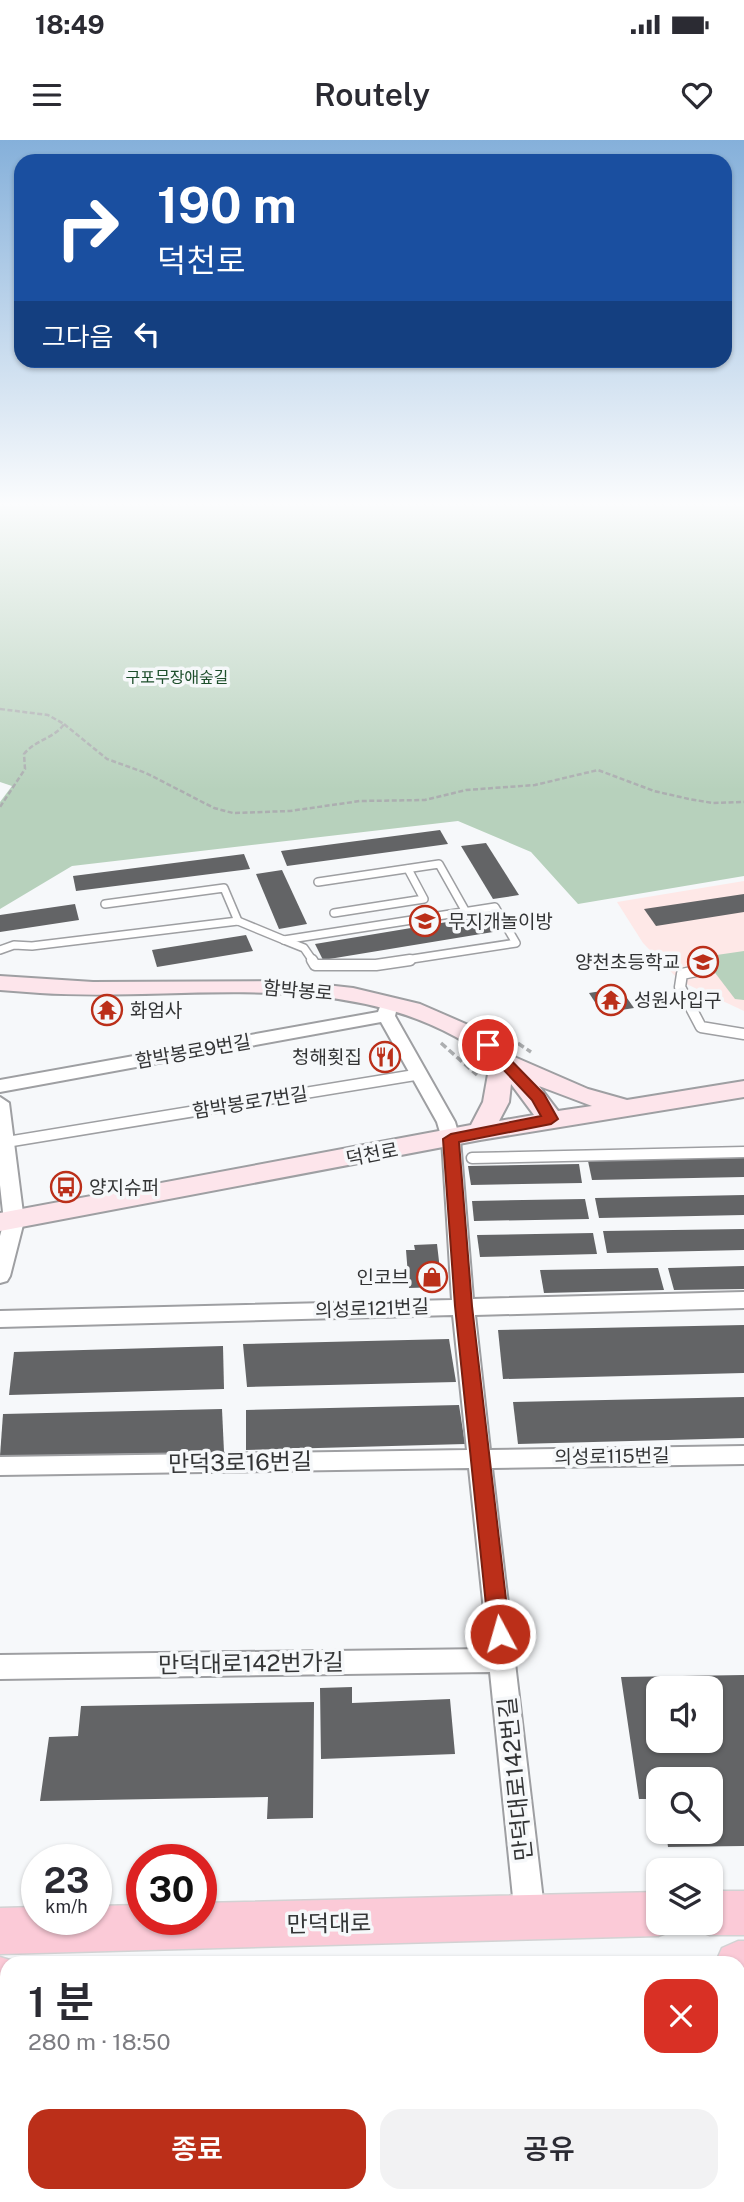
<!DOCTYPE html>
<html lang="ko">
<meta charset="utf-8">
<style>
body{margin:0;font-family:"Public Sans","Noto Sans KR",sans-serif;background:#f2f2f3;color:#2b2b33;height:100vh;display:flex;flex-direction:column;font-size:26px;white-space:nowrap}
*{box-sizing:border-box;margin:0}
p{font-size:23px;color:#7c7c81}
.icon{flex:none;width:38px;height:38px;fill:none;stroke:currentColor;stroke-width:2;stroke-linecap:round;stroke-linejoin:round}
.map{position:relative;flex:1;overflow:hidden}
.drawer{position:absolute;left:0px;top:1816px;width:746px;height:247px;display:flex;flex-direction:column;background:#fff;border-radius:21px 21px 0 0;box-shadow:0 2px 5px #0004}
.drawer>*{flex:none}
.guide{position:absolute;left:14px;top:14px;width:718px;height:214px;border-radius:21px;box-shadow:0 2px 5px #0004;background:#1a4fa0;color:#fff;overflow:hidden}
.buttons{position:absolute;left:646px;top:1536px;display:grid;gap:14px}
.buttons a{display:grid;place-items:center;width:77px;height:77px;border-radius:14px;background:#fff;box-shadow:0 2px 5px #0004;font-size:35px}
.speed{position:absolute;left:21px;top:1704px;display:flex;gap:14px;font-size:35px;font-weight:700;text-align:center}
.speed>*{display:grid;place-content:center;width:91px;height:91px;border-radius:50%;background:#fff;box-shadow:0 2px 5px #0004;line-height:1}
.speed small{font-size:18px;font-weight:400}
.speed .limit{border:10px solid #d22;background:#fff;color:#111}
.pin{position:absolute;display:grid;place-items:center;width:60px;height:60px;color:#fff;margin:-30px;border:4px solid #fff;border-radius:50%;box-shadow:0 2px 7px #0007}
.me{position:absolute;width:77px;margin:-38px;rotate:354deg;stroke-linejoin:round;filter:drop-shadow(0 0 5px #0008)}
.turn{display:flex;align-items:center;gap:24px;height:147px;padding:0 28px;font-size:32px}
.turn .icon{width:91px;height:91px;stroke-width:2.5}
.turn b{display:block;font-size:49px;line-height:60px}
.then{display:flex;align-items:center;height:66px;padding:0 28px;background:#0003;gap:14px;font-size:26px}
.round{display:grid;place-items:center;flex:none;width:74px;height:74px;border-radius:21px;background:#f2f2f3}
.head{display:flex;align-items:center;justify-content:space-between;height:119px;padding:0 28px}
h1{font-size:42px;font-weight:600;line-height:52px}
.action{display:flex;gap:14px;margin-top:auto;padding:14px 28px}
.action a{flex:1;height:80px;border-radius:21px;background:#bb2f19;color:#fff;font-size:28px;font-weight:600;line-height:80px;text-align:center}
.action a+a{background:#f2f2f3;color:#2b2b33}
.status{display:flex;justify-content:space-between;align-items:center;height:49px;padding:0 35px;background:#fff;direction:ltr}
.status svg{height:19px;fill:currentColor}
header{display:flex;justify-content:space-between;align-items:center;height:91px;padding:0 28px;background:#fff;font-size:32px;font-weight:600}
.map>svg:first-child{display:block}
</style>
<div class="status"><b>18:49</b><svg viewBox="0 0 49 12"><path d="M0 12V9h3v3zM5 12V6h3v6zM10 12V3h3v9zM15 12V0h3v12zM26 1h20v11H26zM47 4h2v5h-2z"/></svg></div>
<header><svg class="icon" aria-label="menu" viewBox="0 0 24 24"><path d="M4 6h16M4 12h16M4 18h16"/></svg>Routely<svg class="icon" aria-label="heart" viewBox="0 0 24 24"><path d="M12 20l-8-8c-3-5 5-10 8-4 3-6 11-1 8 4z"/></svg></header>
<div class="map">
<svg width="744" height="2062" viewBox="0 0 744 2062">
<rect width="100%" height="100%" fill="#f6f8fa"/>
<path fill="#fee8e7" d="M744,741V871L680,841L643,803L617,762Z"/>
<g fill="#b7d1bc">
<path d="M0,361H744V736L578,764L531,712L458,681L72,726L0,769V662L12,646L0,642Z"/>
<path d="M744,811V860L735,859L703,817Z"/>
</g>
<g fill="#636466" fill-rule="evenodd">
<path d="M440,690L448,704L287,726L281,711Z"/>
<path d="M486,703L519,755L493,759L461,706Z"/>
<path d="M244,714L250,729L76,751L73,736Z"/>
<path d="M282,730L307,784L279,789L256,734Z"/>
<path d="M744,754V772L656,786L644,769Z"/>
<path d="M75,764L79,780L0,792V775Z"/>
<path d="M489,775L499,791L323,820L315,804Z"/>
<path d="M246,795L253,811L157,827L152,810Z"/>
<path d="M620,848L634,868L602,873L589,853Z"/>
<path d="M744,1018V1037L592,1040L588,1021Z"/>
<path d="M579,1024L582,1043L471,1045L468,1026Z"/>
<path d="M744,1055V1075L599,1078L595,1058Z"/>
<path d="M585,1059L589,1079L474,1081L472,1061Z"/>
<path d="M744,1089V1110L607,1113L603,1091Z"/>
<path d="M593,1093L597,1114L480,1117L477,1095Z"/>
<path d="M437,1104L442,1147L409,1148L406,1110H415L414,1105Z"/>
<path d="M744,1126V1149L674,1150L668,1128Z"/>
<path d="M658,1128L664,1150L544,1153L540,1130Z"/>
<path d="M744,1185V1233L503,1239L498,1190Z"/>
<path d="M449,1199L456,1242L247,1247L243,1204Z"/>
<path d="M223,1206L224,1249L9,1255L14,1212Z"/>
<path d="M744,1257V1298L518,1304L513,1262Z"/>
<path d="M459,1265L465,1304L246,1310V1270Z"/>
<path d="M222,1269L224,1312L0,1316L3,1274Z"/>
<path d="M744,1535V1706L668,1707L666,1692H710V1640H658V1659H639L621,1537ZM658,1549H710V1601H658Z"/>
<path d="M352,1547V1563L450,1559L455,1614L321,1619L320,1548Z"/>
<path d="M314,1562L313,1678L267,1679L268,1657L40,1661L49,1597L78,1596L81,1566Z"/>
<path d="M0,1942H7V2056H36L35,2062H0Z"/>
<path d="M410,2056H472L473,2062H410Z"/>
</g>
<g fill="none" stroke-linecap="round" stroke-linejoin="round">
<g stroke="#9e9fa2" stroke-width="10">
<g id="service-far1">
<path d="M318,742L439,724L466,772"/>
<path d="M105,764L224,748L238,781"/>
<path d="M334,773L424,759L408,729"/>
<path d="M284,800L304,808L313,821"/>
<path d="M284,800L495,767L516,803L399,821"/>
<path d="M0,810L14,805L32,806L238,781L284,800"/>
</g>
</g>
<g stroke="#9e9fa2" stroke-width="13">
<g id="service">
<path d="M312,820L315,825H376L410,820"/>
<path d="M711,828L682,834L680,847L701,887L744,894"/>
<path d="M0,1003L421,934"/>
<path d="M472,1018L744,1012"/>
</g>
</g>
<g stroke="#9e9fa2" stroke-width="4">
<g id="minor">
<path d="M389,858L398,863L395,876L455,982L460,999L473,1159L744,1152V1168L475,1175L490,1310L744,1306V1324L492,1328L545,1777L540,1787L530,1792L520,1787L515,1777L490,1532L0,1539V1515L488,1509L469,1328L0,1335V1317L467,1310L453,1175L0,1187V1171L452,1160L442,999L437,982L381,882L0,952V940L378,872L383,859Z"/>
<path d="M0,957L9,963L24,1081L10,1136L7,1141L0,1143V1096L4,1081L0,1045Z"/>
<path d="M687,2056H719L720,2062H688Z"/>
</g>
</g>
<g stroke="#9e9fa2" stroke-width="4">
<path id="secondary" d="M0,836L93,842L290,841L353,848L420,864L475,888L512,916L588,949L627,960L744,941V957L480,1000L0,1091V1073L471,985L483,962L490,923C480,915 469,904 456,897C331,828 176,862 40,853L0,850ZM511,944L534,975L499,981L509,962ZM539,946L592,966L558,971Z"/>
</g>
<g stroke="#d2d2d3" stroke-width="3">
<g id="primary">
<path d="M710,1751H744V1795H710L694,1789L692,1783H710Z"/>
<path d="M658,1752V1783H677L674,1790L658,1796L0,1814V1768L37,1767V1780H96V1766L142,1765V1780H201V1763Z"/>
<path d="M738,1801H744V1847H738V1824H715L722,1808Z"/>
<path d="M0,1817L23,1824H7V1863H0Z"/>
</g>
</g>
<g stroke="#acaeb0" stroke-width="2.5" stroke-dasharray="5 2.5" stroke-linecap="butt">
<path d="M0,569L48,575L64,584C55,598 35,600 24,614L25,629L0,667"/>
<path d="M64,584L107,619L146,633L214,668L233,673L290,671L360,661L425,660L466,650L535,645L598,630L654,651L689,659L713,663L744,662"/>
</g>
<g stroke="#acaeb0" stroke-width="3.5" stroke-dasharray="7 3.5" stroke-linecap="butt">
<path d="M483,880L531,912"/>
<path d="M441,903L477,935"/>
</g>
<use href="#service-far1" stroke="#fff" stroke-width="7"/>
<use href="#service" stroke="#fff" stroke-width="10"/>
<use href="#minor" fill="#fff" fill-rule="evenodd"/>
<use href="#secondary" fill="#fde5eb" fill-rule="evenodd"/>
<use href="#primary" fill="#fbcad7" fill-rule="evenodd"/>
</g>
<linearGradient id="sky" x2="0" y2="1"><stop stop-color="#85b0da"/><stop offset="0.56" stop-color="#fbfcfd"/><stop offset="1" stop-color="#fbfcfd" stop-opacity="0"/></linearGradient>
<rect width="744" height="650" fill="url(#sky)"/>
<path fill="#bb2f19" stroke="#7a1f10" stroke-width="2" d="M488,900L493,902L544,954L558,979L551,984L459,1002L472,1166L510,1494L507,1501L500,1504L492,1501L489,1494L455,1166L443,999L451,994L541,976L532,960L483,908V902Z"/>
<defs>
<g id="school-ring" transform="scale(1.575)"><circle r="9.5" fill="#f6f8fa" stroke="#bb2f19" stroke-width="1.5"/><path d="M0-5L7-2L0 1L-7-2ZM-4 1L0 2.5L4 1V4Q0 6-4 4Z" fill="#bb2f19"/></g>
<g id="temple-ring" transform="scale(1.575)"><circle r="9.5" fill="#f6f8fa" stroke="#bb2f19" stroke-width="1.5"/><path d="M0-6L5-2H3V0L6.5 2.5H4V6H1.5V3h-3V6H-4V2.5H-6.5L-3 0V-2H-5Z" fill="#bb2f19"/></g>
<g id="restaurant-ring" transform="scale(1.575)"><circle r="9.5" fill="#f6f8fa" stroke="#bb2f19" stroke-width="1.5"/><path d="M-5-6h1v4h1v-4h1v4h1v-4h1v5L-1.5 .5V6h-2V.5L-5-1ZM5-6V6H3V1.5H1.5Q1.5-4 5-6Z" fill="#bb2f19"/></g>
<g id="bus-ring" transform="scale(1.575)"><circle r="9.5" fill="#f6f8fa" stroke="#bb2f19" stroke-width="1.5"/><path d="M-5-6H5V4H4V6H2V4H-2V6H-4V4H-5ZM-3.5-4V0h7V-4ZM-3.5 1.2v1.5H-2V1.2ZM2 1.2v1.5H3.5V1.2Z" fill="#bb2f19"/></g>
<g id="shop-ring" transform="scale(1.575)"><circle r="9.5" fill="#f6f8fa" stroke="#bb2f19" stroke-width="1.5"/><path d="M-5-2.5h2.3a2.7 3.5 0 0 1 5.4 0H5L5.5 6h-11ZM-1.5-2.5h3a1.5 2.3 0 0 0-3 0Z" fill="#bb2f19"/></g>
</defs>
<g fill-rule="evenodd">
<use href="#school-ring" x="425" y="781"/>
<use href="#school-ring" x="703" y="822"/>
<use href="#temple-ring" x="611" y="860"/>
<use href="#temple-ring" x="107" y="870"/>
<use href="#restaurant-ring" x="385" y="917"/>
<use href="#bus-ring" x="66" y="1047"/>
<use href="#shop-ring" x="432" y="1137"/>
</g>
<g text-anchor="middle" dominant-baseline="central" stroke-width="7" stroke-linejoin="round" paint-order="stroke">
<g font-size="16" fill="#1d4e2b" stroke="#f6f8fa">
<text x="177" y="537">구포무장애숲길</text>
</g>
<g font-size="19" fill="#333435" stroke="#f6f8fa" text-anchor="start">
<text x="448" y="781">무지개놀이방</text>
<text x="680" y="822" text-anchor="end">양천초등학교</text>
<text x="634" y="860">성원사입구</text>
<text x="130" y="870">화엄사</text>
<text x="362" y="917" text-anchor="end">청해횟집</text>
<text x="89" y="1047">양지슈퍼</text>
<text x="409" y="1137" text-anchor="end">인코브</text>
</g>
<g font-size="19" fill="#333435" stroke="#f6f8fa">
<text transform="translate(298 850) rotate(5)">함박봉로</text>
<text transform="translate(193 911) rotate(-10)">함박봉로9번길</text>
<text transform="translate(250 962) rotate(-9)">함박봉로7번길</text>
<text transform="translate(372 1014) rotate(-11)">덕천로</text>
<text transform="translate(372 1168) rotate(-2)">의성로121번길</text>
<text transform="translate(612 1316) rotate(-1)">의성로115번길</text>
</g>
<g font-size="23" fill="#333435" stroke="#f6f8fa">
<text transform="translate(240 1322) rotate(-1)">만덕3로16번길</text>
<text transform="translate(251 1523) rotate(-1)">만덕대로142번가길</text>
<text transform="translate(515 1639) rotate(-96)">만덕대로142번길</text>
<text transform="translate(329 1783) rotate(-1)">만덕대로</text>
</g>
</g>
</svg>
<div class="buttons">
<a><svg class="icon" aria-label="sound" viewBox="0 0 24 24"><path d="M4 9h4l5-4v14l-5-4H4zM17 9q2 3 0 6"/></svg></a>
<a><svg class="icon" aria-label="search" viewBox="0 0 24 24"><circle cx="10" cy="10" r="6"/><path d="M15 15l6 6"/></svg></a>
<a><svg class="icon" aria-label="layers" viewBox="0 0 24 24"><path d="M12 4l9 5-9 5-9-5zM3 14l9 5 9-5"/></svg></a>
</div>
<div class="speed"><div>23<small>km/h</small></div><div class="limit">30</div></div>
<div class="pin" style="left:488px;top:905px;background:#d93025"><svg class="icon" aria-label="arrive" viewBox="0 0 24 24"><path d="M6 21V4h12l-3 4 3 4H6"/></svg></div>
<svg class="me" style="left:500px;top:1494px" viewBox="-20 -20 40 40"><circle r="17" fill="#bb2f19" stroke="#fff" stroke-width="3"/><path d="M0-11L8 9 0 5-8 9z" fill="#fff"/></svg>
<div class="guide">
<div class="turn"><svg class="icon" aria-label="right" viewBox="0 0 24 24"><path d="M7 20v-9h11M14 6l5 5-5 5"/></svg><div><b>190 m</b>덕천로</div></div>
<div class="then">그다음<svg class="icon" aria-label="left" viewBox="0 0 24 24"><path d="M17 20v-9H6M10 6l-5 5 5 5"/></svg></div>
</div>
<section class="drawer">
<div class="head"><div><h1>1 분</h1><p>280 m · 18:50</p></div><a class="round" style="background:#d93025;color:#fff"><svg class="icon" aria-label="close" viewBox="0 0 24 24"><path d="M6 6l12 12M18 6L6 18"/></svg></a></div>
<div class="action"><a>종료</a><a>공유</a></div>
</section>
</div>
